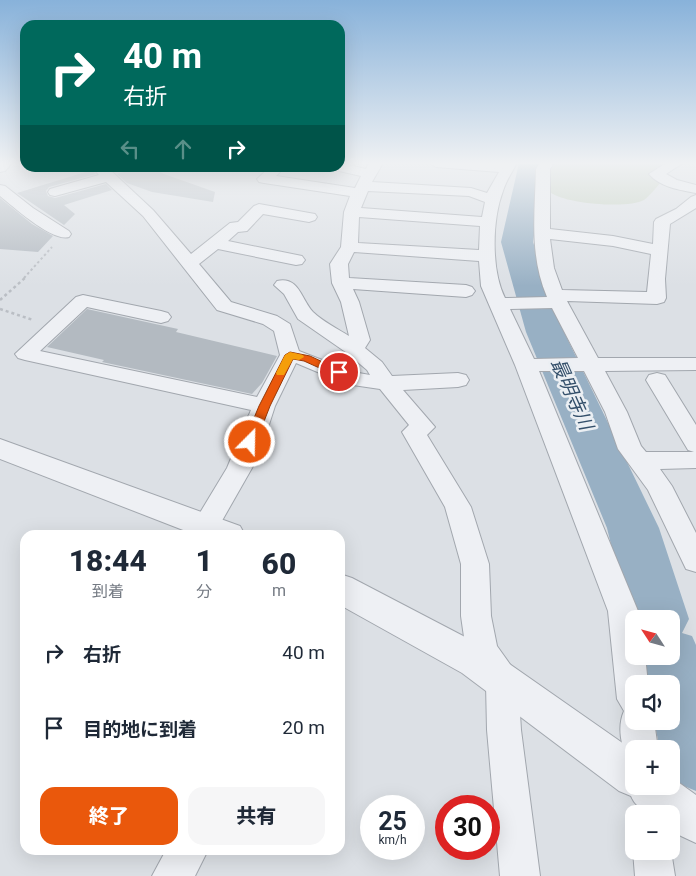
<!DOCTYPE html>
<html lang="ja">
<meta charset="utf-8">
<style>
body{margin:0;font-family:Roboto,"Noto Sans JP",sans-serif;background:#f6f6f7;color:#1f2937;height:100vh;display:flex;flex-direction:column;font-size:19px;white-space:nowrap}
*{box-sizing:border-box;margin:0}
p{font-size:16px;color:#747a83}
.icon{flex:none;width:28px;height:28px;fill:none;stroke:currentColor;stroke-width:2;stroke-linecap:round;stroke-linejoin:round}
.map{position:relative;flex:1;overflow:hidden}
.panel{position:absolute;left:20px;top:530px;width:325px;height:325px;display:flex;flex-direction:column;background:#fff;border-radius:15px;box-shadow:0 5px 20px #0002}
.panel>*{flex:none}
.hud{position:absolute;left:20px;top:20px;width:325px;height:152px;border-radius:15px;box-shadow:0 5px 20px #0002;background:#00695c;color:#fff;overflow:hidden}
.needle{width:32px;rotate:306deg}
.buttons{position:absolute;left:625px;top:610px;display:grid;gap:10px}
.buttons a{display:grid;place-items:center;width:55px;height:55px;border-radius:10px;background:#fff;box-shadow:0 5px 20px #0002;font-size:25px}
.speed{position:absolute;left:360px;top:795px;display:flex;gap:10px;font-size:25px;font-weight:700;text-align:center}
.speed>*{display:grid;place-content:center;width:65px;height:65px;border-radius:50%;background:#fff;box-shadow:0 5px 20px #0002;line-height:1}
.speed small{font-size:12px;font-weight:400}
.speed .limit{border:8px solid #d22;background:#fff;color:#111}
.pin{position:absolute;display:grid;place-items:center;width:42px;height:42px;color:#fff;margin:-21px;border:2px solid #fff;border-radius:50%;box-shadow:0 1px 5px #0007}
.me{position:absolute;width:55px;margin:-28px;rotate:23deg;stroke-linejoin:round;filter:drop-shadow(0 0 4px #0008)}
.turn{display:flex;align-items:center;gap:18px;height:105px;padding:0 20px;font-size:22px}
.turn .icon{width:65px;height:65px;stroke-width:2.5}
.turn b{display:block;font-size:35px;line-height:42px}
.lanes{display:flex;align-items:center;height:48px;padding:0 20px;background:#0003;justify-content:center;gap:25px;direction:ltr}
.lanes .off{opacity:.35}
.eta{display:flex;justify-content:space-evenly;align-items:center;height:85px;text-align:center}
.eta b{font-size:30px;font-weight:800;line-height:35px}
.button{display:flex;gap:10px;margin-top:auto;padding:10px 20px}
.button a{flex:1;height:58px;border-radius:15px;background:#ea580c;color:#fff;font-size:20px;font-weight:800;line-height:58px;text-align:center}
.button a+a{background:#f6f6f7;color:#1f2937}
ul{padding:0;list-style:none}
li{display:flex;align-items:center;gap:15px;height:75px;padding:0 20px}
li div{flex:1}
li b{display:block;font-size:19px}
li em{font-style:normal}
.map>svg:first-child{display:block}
</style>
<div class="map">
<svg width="696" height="876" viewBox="0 0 696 876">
<rect width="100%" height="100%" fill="#dce0e5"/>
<path fill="#c3cfbd" d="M554,163H671L654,174L663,180C657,186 651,195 644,200C629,209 564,204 550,192V171Z"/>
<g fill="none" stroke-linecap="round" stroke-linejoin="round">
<path fill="#98b0c4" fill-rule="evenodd" d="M519,163H545L533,242L564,332L659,528L689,619L682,633L692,636L696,645V791L672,781L671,749H660L654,721H671V684H645L639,656H671V619H634V628L629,619L607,528L526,332L501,242Z"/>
</g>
<g fill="#b3bac1">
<path d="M137,168H152L164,174L215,192L213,202L152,192L127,183L117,174Z"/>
<path d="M92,170L96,174L49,187L46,191L48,196L55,198L106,184L112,190L64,205L75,214L64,225L17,193Z"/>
<path d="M0,198L32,224L53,236L38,252L0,249Z"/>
<path d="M87,309L178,329L176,332L277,356L262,383L252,394L102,362L104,360L47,347Z"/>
</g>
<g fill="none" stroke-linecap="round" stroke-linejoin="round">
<g stroke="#a2a7ae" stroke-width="2">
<g id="minor">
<path d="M0,163H12L5,171L0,172Z"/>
<path d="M340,163L366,169L369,163H383L372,182L471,188L487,193L499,172L436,167L429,163H517C512,172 506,181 503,191C492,220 491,270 505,298L547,297C529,255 535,213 536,169L540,163H554L550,169V229L613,236L653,244L654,222L656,219L676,209L691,197L696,195V208L670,224L665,279L666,298L664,302L657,304L567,301L598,358H696V370L605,371L627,412L641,446L646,452H694L688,450L646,380L649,375L657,373L665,375L696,425V468L660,469L672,486L696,533V572L686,569L648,490L618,449L605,412L584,371H539L638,611L639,619H634V656H645L648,684H634V721H654L658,749H634V764L628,761C621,745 617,727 624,711L617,699L608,611L515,365L481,286L479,261L354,252L348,264L349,278L466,285L472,287L475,291L472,295L466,297L353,289L359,302L370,340L365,348L382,362L392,376L458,373L466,375L469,380L466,385L458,387L403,390L435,427L427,435L471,507L489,564L491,616L497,646L514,670L518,681L521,730L540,876H500L487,730L486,684L466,651L461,616V564L445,507L402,432L409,425L380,389L346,384L296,363L275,406L265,437L252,468L215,533L209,535L195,533L192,526L227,468L251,410L25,360L18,358L15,354L76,297L83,295L161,311L168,313L171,317L168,321L161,323L87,307L40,351L257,397L280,355L274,331L263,324L217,310L143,216L106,182L55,196L50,195L48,192L50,189L99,175L93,168H108L153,210L191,254L230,223L238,222L254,206L259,204L315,214L317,217L315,220L309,222L263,214L247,231L238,232L228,241L302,256L305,260L302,264L296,265L218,249L199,264L231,302L277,316L290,324L299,351L353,372L370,375L367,370L347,353L298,319L284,294L274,285L277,281C299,276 301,299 313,312C322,321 338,329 349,336L341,302L332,283L330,264L341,247L344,212L350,196L264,183L259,182L257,179L269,168H284L276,176L355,188L361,176L335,170L333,168H340ZM368,191L469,196L485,202L482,217L361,208ZM359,217L480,226L479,250L358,243ZM550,239L613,246L651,254L647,292L562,290L554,268ZM552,308L578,358L534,359L510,309Z"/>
<path d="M666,163H683L666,174L677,180L696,185V193C680,190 660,187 649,174Z"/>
<path d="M0,185L5,186L33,208L69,231L71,234L69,237C52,242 14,207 0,196Z"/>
<path d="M634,848V851H671L675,876H635L633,851Z"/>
<path d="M166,850H208L195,876H152Z"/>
</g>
</g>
<g stroke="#a2a7ae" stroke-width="2">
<g id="tertiary">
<path d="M0,439L240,526L245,535H196L0,459Z"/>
<path d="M340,574L352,578L488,649L634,751V786H671V777L696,795V843L681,836L671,830V814C655,814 638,813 631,796L619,791L462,673L340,605Z"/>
</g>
</g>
<path stroke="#babec4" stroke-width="2" stroke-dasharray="2.5 2.5" stroke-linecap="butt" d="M24,278L52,247"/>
<g stroke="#babec4" stroke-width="2.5" stroke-dasharray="3 3" stroke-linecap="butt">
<path d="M0,300L26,277"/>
<path d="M0,309L33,320"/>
</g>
<use href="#minor" fill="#eef0f4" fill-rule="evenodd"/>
<use href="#tertiary" fill="#eef0f4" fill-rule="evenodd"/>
</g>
<linearGradient id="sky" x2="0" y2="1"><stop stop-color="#88b2da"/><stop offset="0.57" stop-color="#eff1f3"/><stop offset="1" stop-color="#eff1f3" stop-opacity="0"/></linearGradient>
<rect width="696" height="286" fill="url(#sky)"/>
<path fill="#ea580c" stroke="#983908" d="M290,352L310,356L344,372L339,375H335L304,361L293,359L270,406L256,442L254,445H246L244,442L259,406L285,355Z"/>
<path fill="#f59e0b" d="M290,352L303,355L304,357L299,360L293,359L284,375H277L276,373L285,355Z"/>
<g text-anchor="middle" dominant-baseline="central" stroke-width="5" stroke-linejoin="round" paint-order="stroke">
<g font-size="19" font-style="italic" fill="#34506b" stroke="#ebeff3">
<text transform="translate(572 394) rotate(66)">最明寺川</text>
</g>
</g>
</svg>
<div class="buttons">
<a><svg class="needle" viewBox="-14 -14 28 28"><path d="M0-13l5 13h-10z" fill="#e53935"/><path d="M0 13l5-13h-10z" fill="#747a83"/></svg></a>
<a><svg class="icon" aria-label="sound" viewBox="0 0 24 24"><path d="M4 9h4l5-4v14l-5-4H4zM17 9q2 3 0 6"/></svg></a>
<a>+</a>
<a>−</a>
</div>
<div class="speed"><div>25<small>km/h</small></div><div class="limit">30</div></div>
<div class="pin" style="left:339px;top:372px;background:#d93025"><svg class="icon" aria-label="arrive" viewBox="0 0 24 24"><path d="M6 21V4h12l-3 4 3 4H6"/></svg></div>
<svg class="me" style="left:250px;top:442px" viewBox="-20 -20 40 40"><circle r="17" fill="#ea580c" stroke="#fff" stroke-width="3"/><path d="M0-11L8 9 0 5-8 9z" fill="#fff"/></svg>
<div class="hud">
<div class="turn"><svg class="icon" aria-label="right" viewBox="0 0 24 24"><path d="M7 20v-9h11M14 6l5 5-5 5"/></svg><div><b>40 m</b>右折</div></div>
<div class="lanes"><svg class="icon off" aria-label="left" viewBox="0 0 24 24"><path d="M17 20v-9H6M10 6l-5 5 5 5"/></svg><svg class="icon off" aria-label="ahead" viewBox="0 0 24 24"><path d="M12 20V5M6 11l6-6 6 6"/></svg><svg class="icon" aria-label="right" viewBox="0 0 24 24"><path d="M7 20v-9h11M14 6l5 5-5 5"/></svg></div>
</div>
<section class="panel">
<div class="eta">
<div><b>18:44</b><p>到着</p></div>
<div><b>1</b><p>分</p></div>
<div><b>60</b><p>m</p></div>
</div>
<ul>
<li><svg class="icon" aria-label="right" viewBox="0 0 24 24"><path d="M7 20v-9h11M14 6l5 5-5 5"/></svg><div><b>右折</b></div><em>40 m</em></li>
<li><svg class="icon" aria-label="arrive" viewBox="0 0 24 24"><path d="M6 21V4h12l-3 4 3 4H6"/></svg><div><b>目的地に到着</b></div><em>20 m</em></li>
</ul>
<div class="button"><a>終了</a><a>共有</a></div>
</section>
</div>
